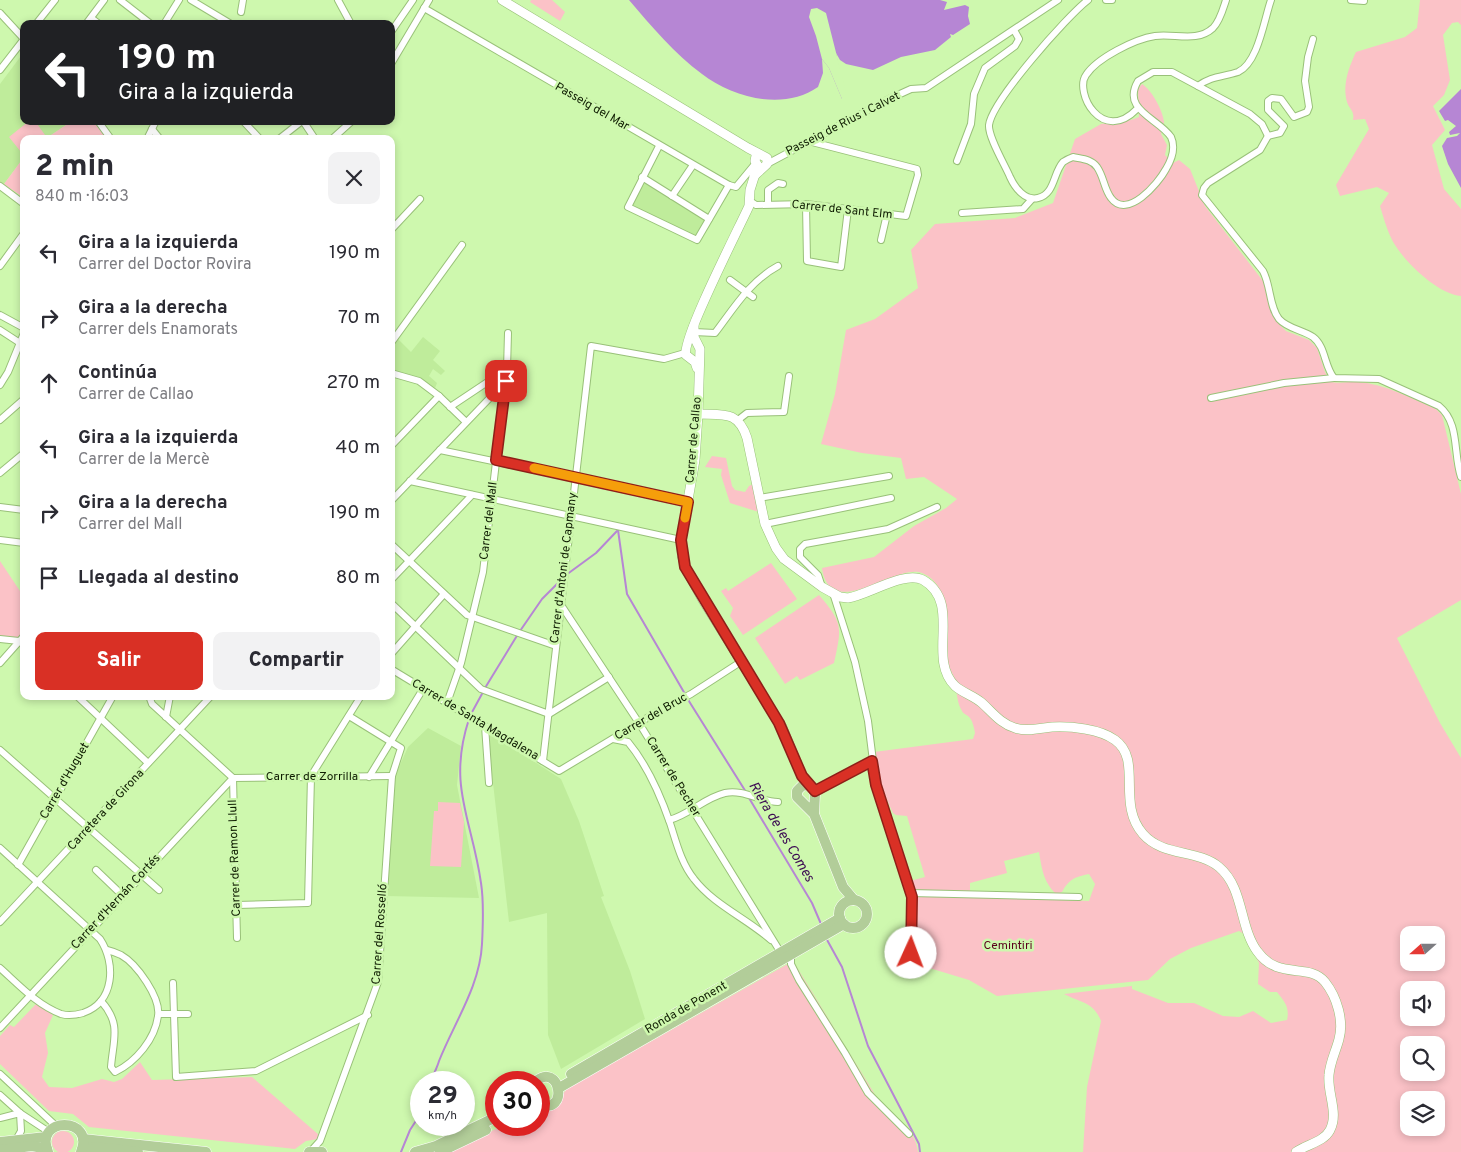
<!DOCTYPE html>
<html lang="es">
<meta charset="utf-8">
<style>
body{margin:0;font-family:Overpass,sans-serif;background:#f2f2f3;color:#2b2b33;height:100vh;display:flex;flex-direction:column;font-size:19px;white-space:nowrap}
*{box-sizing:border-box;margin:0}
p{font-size:16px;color:#7c7c81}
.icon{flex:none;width:28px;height:28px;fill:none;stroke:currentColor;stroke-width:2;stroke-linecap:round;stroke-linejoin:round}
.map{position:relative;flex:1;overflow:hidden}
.drawer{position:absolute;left:20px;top:135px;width:375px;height:565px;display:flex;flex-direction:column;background:#fff;border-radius:10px;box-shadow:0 2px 8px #0003}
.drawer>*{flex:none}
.guide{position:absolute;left:20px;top:20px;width:375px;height:105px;border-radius:10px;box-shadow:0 2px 8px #0003;background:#202124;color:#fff;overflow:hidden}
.needle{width:32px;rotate:249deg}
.buttons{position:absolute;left:1400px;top:926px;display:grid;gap:10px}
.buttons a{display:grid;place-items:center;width:45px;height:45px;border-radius:10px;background:#fff;box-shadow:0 2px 8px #0003;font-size:25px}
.speed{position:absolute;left:410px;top:1071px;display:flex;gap:10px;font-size:25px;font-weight:700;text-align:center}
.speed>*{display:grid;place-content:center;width:65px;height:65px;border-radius:50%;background:#fff;box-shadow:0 2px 8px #0003;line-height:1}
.speed small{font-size:12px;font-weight:400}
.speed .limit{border:8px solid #d22;background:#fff;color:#111}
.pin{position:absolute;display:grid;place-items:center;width:42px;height:42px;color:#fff;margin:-21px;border-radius:10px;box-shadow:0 2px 8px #0006}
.me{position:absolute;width:55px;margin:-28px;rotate:2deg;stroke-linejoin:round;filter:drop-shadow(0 0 4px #0008)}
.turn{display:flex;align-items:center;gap:18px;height:105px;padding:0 15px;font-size:22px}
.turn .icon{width:65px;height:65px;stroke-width:2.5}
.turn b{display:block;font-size:35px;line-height:42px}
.round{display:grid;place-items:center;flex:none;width:52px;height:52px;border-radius:10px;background:#f2f2f3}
.summary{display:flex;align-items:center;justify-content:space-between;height:85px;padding:0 15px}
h1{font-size:30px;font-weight:800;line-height:38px}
.primary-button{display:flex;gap:10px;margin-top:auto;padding:10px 15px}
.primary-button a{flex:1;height:58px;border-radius:10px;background:#d93025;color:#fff;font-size:20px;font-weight:800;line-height:58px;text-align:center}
.primary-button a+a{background:#f2f2f3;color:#2b2b33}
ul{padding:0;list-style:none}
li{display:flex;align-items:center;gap:15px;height:65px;padding:0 15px}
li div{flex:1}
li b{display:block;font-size:19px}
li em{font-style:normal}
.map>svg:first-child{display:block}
</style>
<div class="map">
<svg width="1461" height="1152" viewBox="0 0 1461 1152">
<rect width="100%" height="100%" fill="#cef8ae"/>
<g fill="#bfec9b">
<path d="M24,52V121H79L66,125L45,139H24V157L4,184L0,182V84Z"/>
<path d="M645,183L705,219L695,237L631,206Z"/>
<path d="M423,337L440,351L433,360L445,371L441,375L433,369L429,376L437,383L435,388L419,377L391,370V348L398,339L411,352Z"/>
<path d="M428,728L461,746L457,785L479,898L386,896L394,778L408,747Z"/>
<path d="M487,731L561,779L579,821L604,896L601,897L630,971L645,1019L561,1069L548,1035L547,913L509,922Z"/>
</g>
<g fill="#fbc2c7" fill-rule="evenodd">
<path d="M531,0H552L565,12L560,21L530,2Z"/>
<path d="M1420,0H1461V25L1458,22L1452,23L1443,35L1450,80L1444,95L1433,106L1445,130L1432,145L1444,189L1461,209V296C1438,294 1407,264 1395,245C1388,234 1384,219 1380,206L1389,193L1377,187L1340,196L1336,185L1369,129L1365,119L1353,120C1355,111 1349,109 1347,102C1342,85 1349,67 1356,52L1405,37L1417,28Z"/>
<path d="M1142,84C1152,90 1163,111 1164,122C1164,126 1162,131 1161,134L1167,145L1165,155L1173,163L1179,160L1190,169L1205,206L1263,281L1276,321L1286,331L1309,340L1317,348L1325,372L1331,382C1341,384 1348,381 1358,382C1385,384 1411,398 1436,409L1442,415L1461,494V600L1397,638L1440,723L1461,758V1152H1083L1087,1087L1101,1021C1094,1002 1079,1002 1064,994L1132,986V989L1168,1003H1194L1223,1016L1239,1017L1253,1011L1271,1023L1287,1020C1290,1007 1284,1001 1277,992H1270L1258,984L1259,963L1244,934L1239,931L1191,948L1170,959L1148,980L997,996L969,980L926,967L914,950L916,895L1089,901L1095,884L1089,874C1075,877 1069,879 1062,892L1056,894C1043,881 1042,869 1039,852L1004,861L1007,873L970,883V891L913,890L910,881L925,877L907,816L896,815L893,813L876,776L874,752L973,739L975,733C974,728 973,722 970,718C968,715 963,714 962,711C956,702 957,687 954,677C952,673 949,668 948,663C943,637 956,587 922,573C897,562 830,624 822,568L874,557L914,526L946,508L957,499L924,477L906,479L901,458L862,453L821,444L835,394L846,330L875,319L918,288L911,250L935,224L1015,218L1053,203L1075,139L1101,124L1131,120L1139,117L1138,89ZM1409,935H1436V962H1409ZM1409,990H1436V1018H1409ZM1409,1045H1436V1072H1409ZM1409,1100H1436V1128H1409Z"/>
<path d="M29,121H35L45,135L39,139H24V150L21,152L9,137Z"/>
<path d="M79,121H93L107,139H45L66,125Z"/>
<path d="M24,157V198L4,184Z"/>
<path d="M712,456L726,458L732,486L735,490L745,492L749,486L753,484L759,512L730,503L721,475L722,469L705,467Z"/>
<path d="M0,561L24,597V633L19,639L0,637Z"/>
<path d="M771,563L797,599L743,635L730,616L733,608L721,591L726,588L728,591Z"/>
<path d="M819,595C843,623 842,627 834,663L800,680L797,676L785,684L755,638Z"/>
<path d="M438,802L460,803L464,822L461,867L430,866L434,811H438Z"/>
<path d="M793,961L877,1098C889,1115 916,1128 918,1152H448L504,1125H539V1109L562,1095L567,1089Z"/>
<path d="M36,1004L53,1015L45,1033L48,1053L42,1077L49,1087L72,1088L102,1079L114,1082L122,1079L140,1062L152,1080L252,1077L319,1135L318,1139L306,1141L295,1149L89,1127L73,1114L49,1111L0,1064V1036L10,1025L14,1027Z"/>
<circle cx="63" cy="1142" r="11"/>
</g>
<g fill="#b686d4">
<path d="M629,0H940L947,2L944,10L965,5L969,7L968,16L970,24L953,35L950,34L951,37L935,50L901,57L873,70L846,64L840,60L836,53L845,99H842L829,68L822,59L823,73L818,87C784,111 733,98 702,74C675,54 651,26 629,0Z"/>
<path d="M1461,89V188L1448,164L1442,146L1447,138L1457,136L1460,133L1450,135L1449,132L1456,126L1448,120L1445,121L1439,111Z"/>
</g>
<path fill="#cef8ae" d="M817,8L826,13L846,92L845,99H842L829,68L822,59L816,36L809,17L811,9Z"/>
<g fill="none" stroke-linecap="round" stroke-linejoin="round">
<g stroke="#b686d4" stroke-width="2">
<path d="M618,530L627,594L685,694"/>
<path d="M566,575L596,553L617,531"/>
<path d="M520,631L542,599L563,578"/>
<path d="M485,688L518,634"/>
<path d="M687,698L746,792"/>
<path d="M471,714L483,692"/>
<path d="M749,798L812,903L821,924"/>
<path d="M826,938L842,967L868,1046L919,1144L920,1152"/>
<path d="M431,1082C433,1075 437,1068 439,1061C454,1023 480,986 482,944C483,925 484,902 481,883C472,819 447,786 469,719"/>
<path d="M401,1152L410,1130L421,1113"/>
</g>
<g stroke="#99c179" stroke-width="8">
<g id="street">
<path d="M120,0L151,24"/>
<path d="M191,0L231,24"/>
<path d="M338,0L351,24"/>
<path d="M1088,0C1067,16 992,101 989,125C988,137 1005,165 1010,177C1015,188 1025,201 1038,198C1055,194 1053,173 1063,162C1066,160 1070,158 1073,157C1082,159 1091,159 1097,167C1104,177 1104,189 1111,198C1127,220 1158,184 1166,169C1172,159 1176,148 1171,137C1158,118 1121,110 1138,81L1153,72H1172L1250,114L1262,124L1268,136"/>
<path d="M1106,0H1112"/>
<path d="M1351,0L1364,1"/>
<path d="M424,8L729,185L736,187L755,164"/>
<path d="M241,12L243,0"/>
<path d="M0,13L24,39"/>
<path d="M91,18L99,24"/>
<path d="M36,24L55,0"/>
<path d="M86,24L104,0"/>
<path d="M164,24L179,0"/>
<path d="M391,32L413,0"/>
<path d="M391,64L429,0"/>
<path d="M0,70L24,39"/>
<path d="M1198,86C1211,76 1223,77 1238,72C1258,63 1264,20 1271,0"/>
<path d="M1137,109C1102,145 1074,92 1086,75C1097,58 1135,39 1155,36C1174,33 1197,43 1213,28C1220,21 1223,9 1226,0"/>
<path d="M98,121L111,139"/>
<path d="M243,121L260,139"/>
<path d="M303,121L315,139"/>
<path d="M152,129L160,139"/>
<path d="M1268,136L1260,150L1208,183L1204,188L1202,195L1263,271C1271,286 1269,306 1279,319C1288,329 1303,330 1313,337C1326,347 1324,366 1334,378L1379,379L1439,406C1460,423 1453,453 1461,477"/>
<path d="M1268,136L1280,133L1284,126L1268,110V101L1272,98L1281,99L1294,117L1307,112L1309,107L1305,81L1308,57L1313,39"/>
<path d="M147,139L156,121"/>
<path d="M279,139L302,121"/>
<path d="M332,139L352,121"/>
<path d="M659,146L628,207L697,240L729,185"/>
<path d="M957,161L971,124L974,94L985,68L1015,46L1019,39L1014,30"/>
<path d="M767,164L889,99L911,89L926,88L1058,0"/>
<path d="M642,177L709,219"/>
<path d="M0,186L24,204"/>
<path d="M672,196L693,165"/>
<path d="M750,201L756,205L806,204L906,216L918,175L917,169L808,141"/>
<path d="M768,204V190L778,183L783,184"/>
<path d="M806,204L807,261L841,267L848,209"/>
<path d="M962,213L1023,209L1032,199"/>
<path d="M391,230L420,199"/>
<path d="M881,240L887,214"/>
<path d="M0,266L24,233"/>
<path d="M730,280L753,297"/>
<path d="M0,315L24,328"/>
<path d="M0,330L20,343"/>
<path d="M694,332L715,333C734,308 750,281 778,266"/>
<path d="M391,343L462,245"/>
<path d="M391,373L419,381L439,396L466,422"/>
<path d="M0,385L8,372L24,333"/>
<path d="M1211,398L1284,383L1334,378"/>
<path d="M450,407L507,369"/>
<path d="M0,420L24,399"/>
<path d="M738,420L747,413L784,412L789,376"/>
<path d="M391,446L439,396"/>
<path d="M440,450L688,502"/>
<path d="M0,473L24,453"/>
<path d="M410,481L681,540"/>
<path d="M759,498L889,476"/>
<path d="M391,501L506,381"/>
<path d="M0,507L24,510"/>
<path d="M765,524L891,498"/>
<path d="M0,540L24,543"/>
<path d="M391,544L467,615L556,646"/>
<path d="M391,580L472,495"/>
<path d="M822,587L818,575L800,557V549L805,544L888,529L937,507"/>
<path d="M833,593L855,662L868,721L876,785L912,897L911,953"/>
<path d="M391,603L481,689L549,714L609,677"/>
<path d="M561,605L639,723L781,953"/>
<path d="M0,639L19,641L24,645"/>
<path d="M391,654L444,594"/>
<path d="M0,663L24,636"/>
<path d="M391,669L559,771L662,709L691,694L742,661"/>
<path d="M77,696L148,763"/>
<path d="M149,696L152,704L233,778"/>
<path d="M447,703L461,663L483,572L507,369L508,333"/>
<path d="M166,717L170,696"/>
<path d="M485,726L489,783"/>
<path d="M613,739L628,742C648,766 660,794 670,823C676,841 681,863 694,879C714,905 746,918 771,940"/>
<path d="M0,750L159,890"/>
<path d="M543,761L591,346L664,359L685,353"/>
<path d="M369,777L423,689"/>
<path d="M233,778L237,938"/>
<path d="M233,778L392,776"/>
<path d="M815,791L872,761"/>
<path d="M669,820C689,815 704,798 725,793C744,789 760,802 778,802"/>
<path d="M0,848L100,939C116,963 115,1002 83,1013C76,1015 68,1016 61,1014C37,1005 18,984 0,968"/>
<path d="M18,865L113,696"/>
<path d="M96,870L122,895"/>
<path d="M911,893L1079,897"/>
<path d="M237,905L308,903L311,776L361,696"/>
<path d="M0,922L211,696"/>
<path d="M791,956V964L799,980L845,1053L868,1093L909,1134"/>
<path d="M173,983L176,1077L256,1071L368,1015"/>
<path d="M101,1001C122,1024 113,1040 111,1067L115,1072C136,1062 155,1039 158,1016C161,998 137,964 121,955C117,953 111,951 107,950"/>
<path d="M159,1014H188"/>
<path d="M0,1028L233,778"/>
<path d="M0,1074L56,1126"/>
<path d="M0,1095L20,1113L49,1132"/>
<path d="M0,1118L20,1113L21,1131L16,1140"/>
<path d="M311,1151L320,1141L378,982L392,776L401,748L349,716"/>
</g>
</g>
<g stroke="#99c179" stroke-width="10">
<g id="secondary">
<path d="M502,0L748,148L767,158V164L754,176"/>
<path d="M756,156L755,161L758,166"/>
<path d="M694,326V337L700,349L698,414L695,460L681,540L682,555L685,567L703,600L782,727L802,776L808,785"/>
<path d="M697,368L695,362L686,355C681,341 739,228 749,206L750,190L756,171"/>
<path d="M698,414C723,415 738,410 747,438L765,524L776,548L784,559L822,587L840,597L848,598C868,595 905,570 923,580C963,603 926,658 955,686C963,693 974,696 982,703C993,713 1001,724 1015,728C1027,732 1040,728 1052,727C1071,726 1100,729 1115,740C1143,760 1116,803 1143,834C1163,857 1197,849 1219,867C1244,888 1239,926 1257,951C1278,981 1309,962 1325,982C1337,997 1344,1021 1339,1039C1336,1051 1330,1062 1329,1075C1327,1093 1339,1113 1330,1130C1324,1142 1307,1144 1296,1152"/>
</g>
</g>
<g stroke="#fff" stroke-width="11">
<g id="primary">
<path d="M814,814L815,794L811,786L803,785L797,791V797L814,814L843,887L854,900"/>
<circle cx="853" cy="914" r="14"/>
<path d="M571,1074L840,918"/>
<path d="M535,1082C560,1060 570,1116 539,1104"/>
<path d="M559,1088L844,924"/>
<path d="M83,1139L206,1152"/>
<path d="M0,1142L46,1137"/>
<path d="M0,1150L32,1146L47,1149"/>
<path d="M82,1150L95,1147L138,1152"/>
<path d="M48,1152C33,1116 96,1116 81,1152"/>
<path d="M309,1152H322"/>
<path d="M415,1152L436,1146L496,1117"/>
<path d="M440,1152L486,1130"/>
</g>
</g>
<use href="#street" stroke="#fff" stroke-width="6"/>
<use href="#secondary" stroke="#fff" stroke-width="9"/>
<use href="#primary" stroke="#b2cd99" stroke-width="10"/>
</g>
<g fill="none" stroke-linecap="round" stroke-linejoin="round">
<g stroke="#8d1f18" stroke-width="12">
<path id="route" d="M506,381L496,460L688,502L681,540L685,567L779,723L802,776L815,791L872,761L876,785L912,897L911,953"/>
</g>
<use href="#route" stroke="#d93025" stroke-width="9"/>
<path stroke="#f59e0b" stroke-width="9" d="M534,468L688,502L685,518"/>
</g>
<g text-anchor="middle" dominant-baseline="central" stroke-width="5" stroke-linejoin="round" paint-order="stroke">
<g font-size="12" fill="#0f1d02" stroke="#cef8ae">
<text transform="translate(592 107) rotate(30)">Passeig del Mar</text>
<text transform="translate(843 124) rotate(-27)">Passeig de Rius i Calvet</text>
<text transform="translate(842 210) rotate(6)">Carrer de Sant Elm</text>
<text transform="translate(694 440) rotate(-85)">Carrer de Callao</text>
<text transform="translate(489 521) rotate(-83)">Carrer del Mall</text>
<text transform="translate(564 568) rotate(-83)">Carrer d'Antoni de Capmany</text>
<text transform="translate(651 717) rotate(-30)">Carrer del Bruc</text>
<text transform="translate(475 720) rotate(31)">Carrer de Santa Magdalena</text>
<text x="312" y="777">Carrer de Zorrilla</text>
<text transform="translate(673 777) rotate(58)">Carrer de Pecher</text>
<text transform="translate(65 781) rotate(-60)">Carrer d'Huguet</text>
<text transform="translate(106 810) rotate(-47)">Carretera de Girona</text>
<text transform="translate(235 858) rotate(-92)">Carrer de Ramon Llull</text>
<text transform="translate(116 902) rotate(-47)">Carrer d'Hernán Cortés</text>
<text transform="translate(380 934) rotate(-86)">Carrer del Rosselló</text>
<text transform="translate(686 1008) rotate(-30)">Ronda de Ponent</text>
</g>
<g font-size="12" fill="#5a001c" stroke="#cef8ae">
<text x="1008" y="946">Cemintiri</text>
</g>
<g font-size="14" font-style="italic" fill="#3d0c53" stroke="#cef8ae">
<text transform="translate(781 832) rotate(59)">Riera de les Comes</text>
</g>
</g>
</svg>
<div class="buttons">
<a><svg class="needle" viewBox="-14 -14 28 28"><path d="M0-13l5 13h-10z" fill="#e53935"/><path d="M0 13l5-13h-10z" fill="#7c7c81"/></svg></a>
<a><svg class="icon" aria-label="sound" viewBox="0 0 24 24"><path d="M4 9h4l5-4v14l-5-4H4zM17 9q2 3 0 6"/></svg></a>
<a><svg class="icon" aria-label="search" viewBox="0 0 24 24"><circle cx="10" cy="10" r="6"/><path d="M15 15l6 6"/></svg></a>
<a><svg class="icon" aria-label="layers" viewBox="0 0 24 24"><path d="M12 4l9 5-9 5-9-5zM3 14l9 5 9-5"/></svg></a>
</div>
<div class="speed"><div>29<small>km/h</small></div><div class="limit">30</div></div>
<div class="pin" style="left:506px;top:381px;background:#d93025"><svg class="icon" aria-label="arrive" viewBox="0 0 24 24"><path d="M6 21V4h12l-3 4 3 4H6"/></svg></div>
<svg class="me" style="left:911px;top:953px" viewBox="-20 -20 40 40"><circle r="19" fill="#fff"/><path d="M0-13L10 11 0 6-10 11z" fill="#d93025"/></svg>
<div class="guide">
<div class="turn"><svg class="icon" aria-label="left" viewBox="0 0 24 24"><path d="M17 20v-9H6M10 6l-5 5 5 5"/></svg><div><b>190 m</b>Gira a la izquierda</div></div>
</div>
<section class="drawer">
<div class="summary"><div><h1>2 min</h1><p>840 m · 16:03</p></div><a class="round"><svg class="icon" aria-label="close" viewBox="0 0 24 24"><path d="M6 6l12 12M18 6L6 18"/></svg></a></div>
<ul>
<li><svg class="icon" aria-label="left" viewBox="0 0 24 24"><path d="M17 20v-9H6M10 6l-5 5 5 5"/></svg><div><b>Gira a la izquierda</b><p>Carrer del Doctor Rovira</p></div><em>190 m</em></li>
<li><svg class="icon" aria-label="right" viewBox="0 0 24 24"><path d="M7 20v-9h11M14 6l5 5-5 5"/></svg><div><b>Gira a la derecha</b><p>Carrer dels Enamorats</p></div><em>70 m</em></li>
<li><svg class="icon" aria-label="ahead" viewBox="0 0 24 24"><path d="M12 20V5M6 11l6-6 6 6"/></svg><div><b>Continúa</b><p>Carrer de Callao</p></div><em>270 m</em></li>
<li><svg class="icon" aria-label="left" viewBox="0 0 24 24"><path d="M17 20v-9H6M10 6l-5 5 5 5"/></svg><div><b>Gira a la izquierda</b><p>Carrer de la Mercè</p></div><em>40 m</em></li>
<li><svg class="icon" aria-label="right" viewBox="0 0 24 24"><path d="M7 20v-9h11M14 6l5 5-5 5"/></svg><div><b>Gira a la derecha</b><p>Carrer del Mall</p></div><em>190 m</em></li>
<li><svg class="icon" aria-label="arrive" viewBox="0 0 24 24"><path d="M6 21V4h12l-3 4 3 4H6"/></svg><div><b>Llegada al destino</b></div><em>80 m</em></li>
</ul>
<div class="primary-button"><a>Salir</a><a>Compartir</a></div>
</section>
</div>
